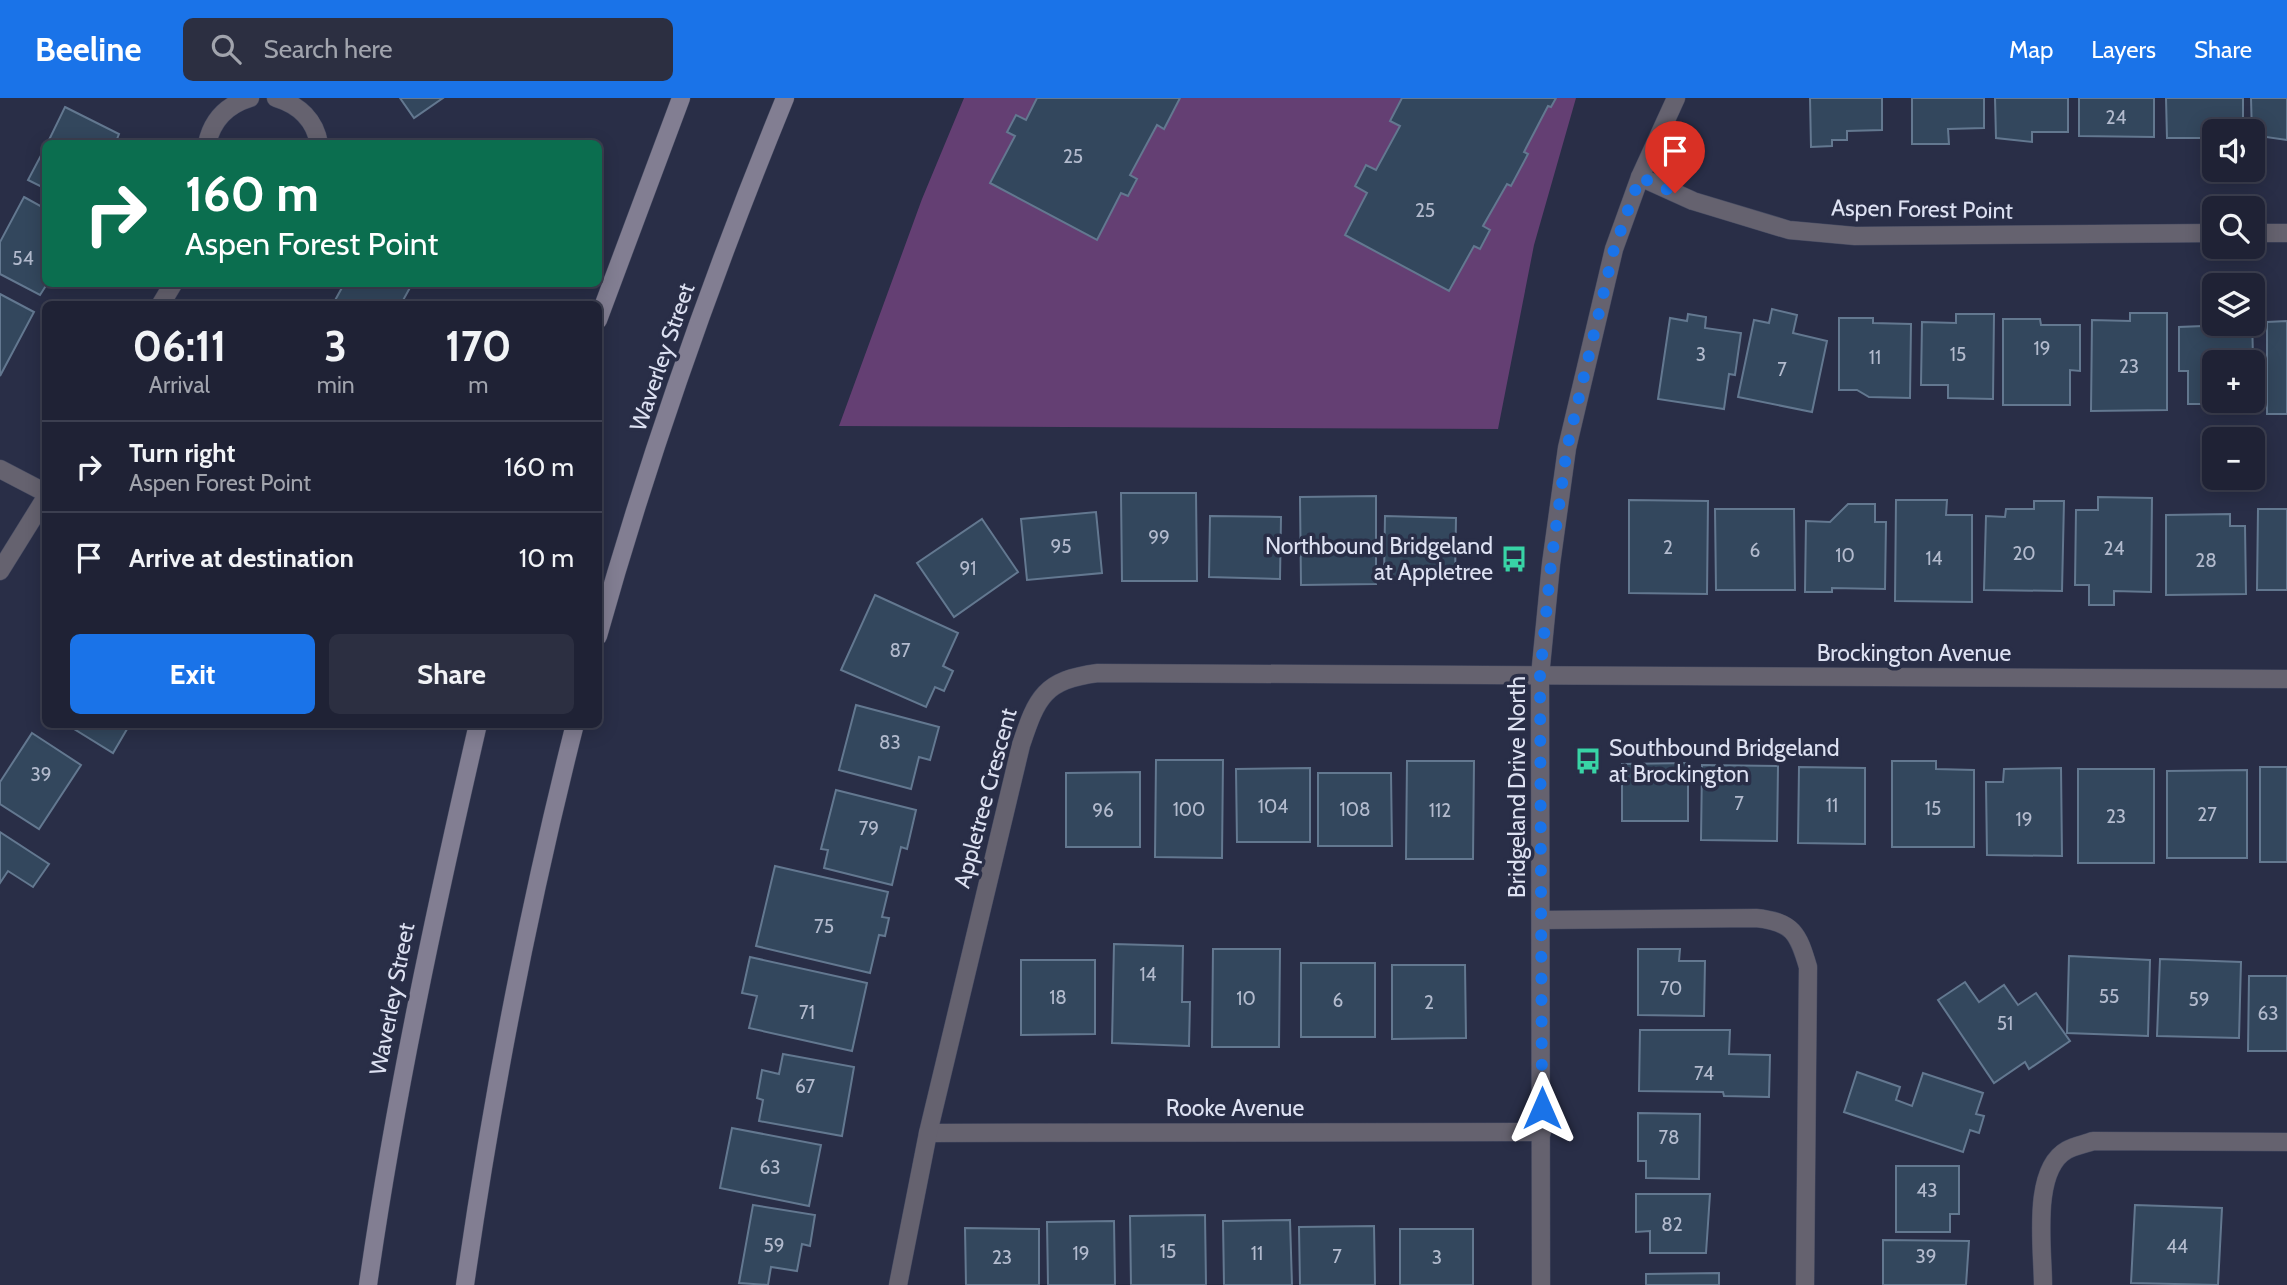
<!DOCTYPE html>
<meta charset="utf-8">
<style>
body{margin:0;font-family:Cabin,sans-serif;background:#2c2f41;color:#f1f3f6;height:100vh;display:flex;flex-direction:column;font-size:26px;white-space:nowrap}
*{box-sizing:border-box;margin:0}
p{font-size:23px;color:#a1a4ad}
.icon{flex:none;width:38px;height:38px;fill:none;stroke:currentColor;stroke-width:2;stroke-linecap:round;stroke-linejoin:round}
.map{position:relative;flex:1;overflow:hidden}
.drawer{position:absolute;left:42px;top:203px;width:560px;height:427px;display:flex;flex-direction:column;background:#1f2235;border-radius:10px;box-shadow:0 4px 18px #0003,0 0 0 2px #3c3f50}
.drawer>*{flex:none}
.hud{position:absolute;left:42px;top:42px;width:560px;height:147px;border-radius:10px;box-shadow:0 4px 18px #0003,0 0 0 2px #3c3f50;background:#0b6e4f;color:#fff;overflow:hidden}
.fabs{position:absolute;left:2202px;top:21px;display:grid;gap:14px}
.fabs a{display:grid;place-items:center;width:63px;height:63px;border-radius:10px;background:#1f2235;box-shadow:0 4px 18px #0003,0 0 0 2px #3c3f50;font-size:35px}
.pin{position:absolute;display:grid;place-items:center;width:60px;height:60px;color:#fff;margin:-72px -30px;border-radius:50% 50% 50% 0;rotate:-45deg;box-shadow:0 0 7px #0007}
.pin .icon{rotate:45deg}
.me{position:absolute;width:77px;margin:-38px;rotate:0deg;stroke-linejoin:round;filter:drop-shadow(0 0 5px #0008)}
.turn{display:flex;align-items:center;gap:24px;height:147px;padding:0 28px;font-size:32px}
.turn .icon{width:91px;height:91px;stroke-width:2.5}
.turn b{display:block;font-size:49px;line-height:60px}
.eta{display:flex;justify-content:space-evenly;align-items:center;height:119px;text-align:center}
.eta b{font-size:42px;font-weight:700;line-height:49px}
.primary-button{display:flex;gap:14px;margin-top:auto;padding:14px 28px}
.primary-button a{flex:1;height:80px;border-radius:10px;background:#1a73e8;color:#fff;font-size:28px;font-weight:700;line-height:80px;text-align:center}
.primary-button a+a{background:#2c2f41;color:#f1f3f6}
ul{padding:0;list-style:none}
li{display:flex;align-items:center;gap:21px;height:91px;padding:0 28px;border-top:2px solid #3c3f50}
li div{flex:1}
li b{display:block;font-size:26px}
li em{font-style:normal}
header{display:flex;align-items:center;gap:42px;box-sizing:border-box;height:98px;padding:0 35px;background:#1a73e8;color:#fff}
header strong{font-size:33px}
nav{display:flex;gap:38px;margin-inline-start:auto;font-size:24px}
.search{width:490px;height:63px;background:#2c2f41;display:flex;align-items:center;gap:18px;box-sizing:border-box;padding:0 24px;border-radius:10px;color:#a1a4ad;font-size:26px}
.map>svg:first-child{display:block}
</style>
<header>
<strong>Beeline</strong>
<div class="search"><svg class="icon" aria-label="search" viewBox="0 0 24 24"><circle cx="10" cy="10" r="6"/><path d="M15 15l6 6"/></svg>Search here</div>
<nav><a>Map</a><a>Layers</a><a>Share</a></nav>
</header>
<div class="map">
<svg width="2287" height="1187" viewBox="0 0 2287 1187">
<rect width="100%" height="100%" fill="#292e47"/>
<path fill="#643f73" d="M964,0H1576L1534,147L1498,331L839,328L922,101Z"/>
<g fill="#33475d" stroke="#637890" stroke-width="2" fill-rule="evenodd">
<path d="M400,0H443L414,20Z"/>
<path d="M1037,0H1180L1164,31L1157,27L1130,77L1137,81L1128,98L1121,95L1097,142L990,85L1015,38L1007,34L1016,17L1026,22Z"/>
<path d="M1402,0H1556L1551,9L1548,8L1524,54L1528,56L1511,88L1507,86L1483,128L1490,132L1480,151L1474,148L1449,193L1345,137L1367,95L1355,88L1366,67L1376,72L1400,28L1390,23Z"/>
<path d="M1810,0H1882V32L1847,33V42H1832V48L1811,49Z"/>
<path d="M1912,0H1984V30L1948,31L1949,46H1912Z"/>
<path d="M1995,0H2068V34H2032V44L1996,40Z"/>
<path d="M2079,0H2154V39L2079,38Z"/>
<path d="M2166,0H2243V33H2214V36H2204V40H2167Z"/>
<path d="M2251,0H2287V42L2252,37Z"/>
<path d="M65,9L119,36L115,46H47Z"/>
<path d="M46,48V91L28,82Z"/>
<path d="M24,99L46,111L47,186L40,197L0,176V144Z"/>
<path d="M344,186H412L401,206H333Z"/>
<path d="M0,196L34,214L0,278Z"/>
<path d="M1772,211L1797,217L1793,235L1827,243L1812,314L1738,299L1754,222L1769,225Z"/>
<path d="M2130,215H2167V312L2091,313L2092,222L2130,223Z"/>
<path d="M1688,216L1706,219L1705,230L1741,235L1735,277L1729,276L1724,311L1658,301L1670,220L1687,223Z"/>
<path d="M1956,216H1994L1993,301L1948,300V287H1921L1922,224L1956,225Z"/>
<path d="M2252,217L2254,306H2188V273H2179V229L2252,226ZM2214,264H2252V303H2214Z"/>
<path d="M1839,220H1873V225L1911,226L1910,300L1869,299L1857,292H1839Z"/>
<path d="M2003,221H2040L2041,227H2080V273L2070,272V307H2003Z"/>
<path d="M2287,223V316H2267V224Z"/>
<path d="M1121,395H1196L1197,483H1122Z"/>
<path d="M1376,398V486L1301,487L1300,399Z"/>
<path d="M2098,399L2152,400L2151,494L2114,493V507H2089V487H2075L2076,412H2098Z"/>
<path d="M1629,402L1708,403L1707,496L1629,495Z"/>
<path d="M1896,402H1947L1946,417H1972V504L1895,503Z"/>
<path d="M2034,403H2064L2062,493L1984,492L1986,418L2005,419L2006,411H2034Z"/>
<path d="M1848,406H1875V424H1886L1885,491L1832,490V494H1805L1806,423L1830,424Z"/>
<path d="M1715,411H1794L1795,492H1716Z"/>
<path d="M2258,411H2287V492H2257Z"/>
<path d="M1096,414L1102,475L1027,482L1021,421Z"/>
<path d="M2230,416V428H2245L2246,496L2166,497V417Z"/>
<path d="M1210,418L1281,419L1280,481L1209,479Z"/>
<path d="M1385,418L1456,420L1455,481L1384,480Z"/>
<path d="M982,421L1018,474L954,519L917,465Z"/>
<path d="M875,497L958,535L943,568L953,573L944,593L935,589L926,609L841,572Z"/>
<path d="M856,607L939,629L930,662L919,659L911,691L839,672Z"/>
<path d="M66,626H130L113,655Z"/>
<path d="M32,635L81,667L39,731L0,706V684Z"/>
<path d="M1156,662H1223L1222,760L1155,759Z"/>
<path d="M1407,663H1474L1473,761H1406Z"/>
<path d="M1892,663H1936V671L1974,672V749H1892Z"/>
<path d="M1688,665V723H1622V666Z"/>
<path d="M1702,667L1778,668L1777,743L1701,742Z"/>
<path d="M1799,669L1865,670V746L1798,745Z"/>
<rect x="2260" y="669" width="27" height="95"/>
<path d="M1310,670V744H1237L1236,671Z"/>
<path d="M2061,670L2062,758L1987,757L1986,684H2003L2004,671Z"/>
<rect x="2078" y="671" width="76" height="94"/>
<path d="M2247,672V760H2167V673Z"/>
<path d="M1140,674V749H1066V675Z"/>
<path d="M1318,675H1391L1392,748H1318Z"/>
<path d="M836,692L916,712L907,751L901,749L892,787L824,770L828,752L821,751Z"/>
<path d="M0,734L49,766L33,789L8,773L0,785Z"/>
<path d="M775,768L888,794L882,819L889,820L885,838L879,837L870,875L756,848Z"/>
<path d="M1114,846L1183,848L1182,904H1190L1189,948L1112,945Z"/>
<path d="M1213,851H1280L1279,949H1212Z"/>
<path d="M1638,851H1680L1679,863H1705L1704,918L1638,917Z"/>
<path d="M2069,858L2150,862L2148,938L2067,935Z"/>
<path d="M750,859L867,885L852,953L749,930L757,898L742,895Z"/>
<path d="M2160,861L2241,864L2239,940L2157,938Z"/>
<path d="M1021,862H1095V936L1021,937Z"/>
<rect x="1301" y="865" width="74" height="74"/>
<path d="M1392,867H1465L1466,940L1392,941Z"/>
<path d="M2249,878H2287V953H2248Z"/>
<path d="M1965,884L1979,904L2004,887L2018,907L2036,895L2070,943L2029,971L2025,964L1994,985L1938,902Z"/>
<path d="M1640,932H1730L1729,956L1770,957L1769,999L1724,998L1723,994L1639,993Z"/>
<path d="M783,956L854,969L842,1038L759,1023L763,1002L757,1000L762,972L779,976Z"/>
<path d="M1857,974L1900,989L1896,1002L1912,1008L1923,975L1983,995L1976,1016L1984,1018L1979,1035L1970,1032L1963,1054L1844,1014Z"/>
<path d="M1638,1015L1700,1016L1699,1081L1646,1080V1063H1638Z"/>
<path d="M732,1030L821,1047L809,1108L720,1090Z"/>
<path d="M1896,1068H1959V1116H1950V1134H1896Z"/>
<path d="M1636,1096H1710L1706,1155H1650V1133L1636,1134Z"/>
<path d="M753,1107L815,1117L810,1148L802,1146L797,1173L771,1169L768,1187L739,1185Z"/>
<path d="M2135,1107L2222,1110L2218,1187L2131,1185Z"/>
<path d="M1205,1117L1206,1187H1131L1130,1118Z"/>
<path d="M1290,1122L1292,1187H1224L1223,1123Z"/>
<path d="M1114,1123L1115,1187H1048L1047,1124Z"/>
<path d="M1374,1128L1375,1187H1300L1299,1129Z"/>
<path d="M965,1130L1039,1131V1187H966Z"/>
<rect x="1400" y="1131" width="73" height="56"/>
<path d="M1883,1142L1969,1143L1966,1187H1883Z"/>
<path d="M1719,1175V1187H1646V1176Z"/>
</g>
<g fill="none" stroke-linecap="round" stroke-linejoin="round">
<g stroke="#464b62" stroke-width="19">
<path id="service" d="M1541,822L1756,820C1793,824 1798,835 1808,869L1805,1187"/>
</g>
<g stroke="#464b62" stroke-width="19">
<g id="minor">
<path d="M276,0C299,7 315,22 319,46"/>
<path d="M207,46C212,22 227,7 250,0"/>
<path d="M1640,79L1693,103L1789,132L1855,138L2214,135"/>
<path d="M2252,135H2287"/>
<path d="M161,206L173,186"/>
<path d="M0,371L46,395"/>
<path d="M0,473L46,399"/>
<path d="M928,1035L1542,1034"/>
<path d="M898,1187L928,1035L1021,647C1037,599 1044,582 1098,575L2287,581"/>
<path d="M2043,1187C2043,1151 2031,1072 2067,1052C2074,1048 2085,1046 2093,1043L2287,1044"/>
</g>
</g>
<g stroke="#464b62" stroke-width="19">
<path id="tertiary" d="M1541,1187L1540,578L1551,466L1567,350L1614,151L1640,79L1676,0"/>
</g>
<g stroke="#464b62" stroke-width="19">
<g id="secondary">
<path d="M598,222L681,0"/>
<path d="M598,538C649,356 713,176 785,0"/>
<path d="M368,1187C395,998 435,812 478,626"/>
<path d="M465,1187C492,999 528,811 575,626"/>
</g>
</g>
<use href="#service" stroke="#65626f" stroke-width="18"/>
<use href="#minor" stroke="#65626f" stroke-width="18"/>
<use href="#tertiary" stroke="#65626f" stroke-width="18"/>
<use href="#secondary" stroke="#827e92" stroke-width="18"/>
</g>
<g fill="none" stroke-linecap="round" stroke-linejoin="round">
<path stroke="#1a73e8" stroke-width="12" stroke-dasharray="0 21.6" d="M1542,1010L1540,578L1551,466L1567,350L1614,151L1640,79L1675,95"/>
</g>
<defs>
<g id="bus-bare" transform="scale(2.1)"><path d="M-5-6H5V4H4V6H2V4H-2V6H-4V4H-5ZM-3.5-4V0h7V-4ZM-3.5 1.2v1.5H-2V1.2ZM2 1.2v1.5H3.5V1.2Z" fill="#38d4a6" stroke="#292e47" stroke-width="2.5" paint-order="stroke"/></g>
</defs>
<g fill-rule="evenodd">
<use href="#bus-bare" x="1514" y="461"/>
<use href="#bus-bare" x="1588" y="663"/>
</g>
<g text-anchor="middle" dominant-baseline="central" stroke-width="7" stroke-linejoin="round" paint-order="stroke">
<g font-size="19" fill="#b2bacd">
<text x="2116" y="19">24</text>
<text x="1073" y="58">25</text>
<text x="1425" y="112">25</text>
<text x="23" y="160">54</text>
<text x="2042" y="250">19</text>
<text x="1701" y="256">3</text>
<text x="1958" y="256">15</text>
<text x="1875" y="259">11</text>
<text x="2129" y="268">23</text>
<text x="1782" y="271">7</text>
<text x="1159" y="439">99</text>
<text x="1061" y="448">95</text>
<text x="1668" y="449">2</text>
<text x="2114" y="450">24</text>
<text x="1755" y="452">6</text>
<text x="2024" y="455">20</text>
<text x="1845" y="457">10</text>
<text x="1934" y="460">14</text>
<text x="2206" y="462">28</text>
<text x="968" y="470">91</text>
<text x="900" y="552">87</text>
<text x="890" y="644">83</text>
<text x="41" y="676">39</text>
<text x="1739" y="705">7</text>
<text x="1832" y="707">11</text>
<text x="1273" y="708">104</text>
<text x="1933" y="710">15</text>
<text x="1189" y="711">100</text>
<text x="1355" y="711">108</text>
<text x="1103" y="712">96</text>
<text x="1440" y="712">112</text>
<text x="2207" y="716">27</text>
<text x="2116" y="718">23</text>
<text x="2024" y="721">19</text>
<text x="869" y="730">79</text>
<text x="824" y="828">75</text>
<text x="1148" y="876">14</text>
<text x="1671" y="890">70</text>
<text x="2109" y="898">55</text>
<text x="1058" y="899">18</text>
<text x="1246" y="900">10</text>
<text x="2199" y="901">59</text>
<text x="1338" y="902">6</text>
<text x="1429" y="904">2</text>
<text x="807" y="914">71</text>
<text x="2268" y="915">63</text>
<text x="2005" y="925">51</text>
<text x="1704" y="975">74</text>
<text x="805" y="988">67</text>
<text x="1669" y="1039">78</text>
<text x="770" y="1069">63</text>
<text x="1927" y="1092">43</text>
<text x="1672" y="1126">82</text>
<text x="774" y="1147">59</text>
<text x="2177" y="1148">44</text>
<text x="1168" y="1153">15</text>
<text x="1081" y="1155">19</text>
<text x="1257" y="1155">11</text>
<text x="1337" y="1158">7</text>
<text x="1926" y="1158">39</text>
<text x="1002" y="1159">23</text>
<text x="1437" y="1159">3</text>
</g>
<g font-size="23" fill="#dde1f2" stroke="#292e47">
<text transform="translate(1922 111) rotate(1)">Aspen Forest Point</text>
<text transform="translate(662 259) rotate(-71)">Waverley Street</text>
<text x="1914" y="555">Brockington Avenue</text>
<text transform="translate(1517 689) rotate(-90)">Bridgeland Drive North</text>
<text transform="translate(985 700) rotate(-75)">Appletree Crescent</text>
<text transform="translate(392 901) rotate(-79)">Waverley Street</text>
<text x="1235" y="1010">Rooke Avenue</text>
</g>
<g font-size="23" fill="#dde1f2" stroke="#292e47" text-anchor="end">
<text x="1493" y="448">Northbound Bridgeland<tspan x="1493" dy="26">at Appletree</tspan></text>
<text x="1609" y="650" text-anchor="start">Southbound Bridgeland<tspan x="1609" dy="26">at Brockington</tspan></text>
</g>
</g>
</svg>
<div class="fabs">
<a><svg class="icon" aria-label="sound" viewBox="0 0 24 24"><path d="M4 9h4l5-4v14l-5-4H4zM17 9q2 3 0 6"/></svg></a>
<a><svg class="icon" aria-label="search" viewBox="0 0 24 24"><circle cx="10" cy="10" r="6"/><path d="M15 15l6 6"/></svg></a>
<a><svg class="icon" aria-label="layers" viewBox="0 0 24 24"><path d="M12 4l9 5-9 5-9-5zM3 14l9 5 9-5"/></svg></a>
<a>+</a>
<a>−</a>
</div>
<div class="pin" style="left:1675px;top:95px;background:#d93025"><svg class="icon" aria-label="arrive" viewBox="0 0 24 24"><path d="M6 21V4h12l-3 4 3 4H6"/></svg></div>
<svg class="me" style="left:1542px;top:1010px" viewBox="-20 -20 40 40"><path d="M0-17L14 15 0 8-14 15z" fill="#1a73e8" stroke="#fff" stroke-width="4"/></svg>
<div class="hud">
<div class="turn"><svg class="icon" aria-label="right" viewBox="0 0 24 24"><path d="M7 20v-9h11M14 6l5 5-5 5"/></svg><div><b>160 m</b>Aspen Forest Point</div></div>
</div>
<section class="drawer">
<div class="eta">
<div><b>06:11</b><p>Arrival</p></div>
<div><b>3</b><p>min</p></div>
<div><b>170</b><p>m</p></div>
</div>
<ul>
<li><svg class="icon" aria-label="right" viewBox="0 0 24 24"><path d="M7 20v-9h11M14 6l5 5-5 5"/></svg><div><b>Turn right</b><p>Aspen Forest Point</p></div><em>160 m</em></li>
<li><svg class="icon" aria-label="arrive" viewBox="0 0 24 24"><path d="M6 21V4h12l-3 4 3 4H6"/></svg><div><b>Arrive at destination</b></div><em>10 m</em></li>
</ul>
<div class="primary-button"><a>Exit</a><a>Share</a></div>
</section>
</div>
